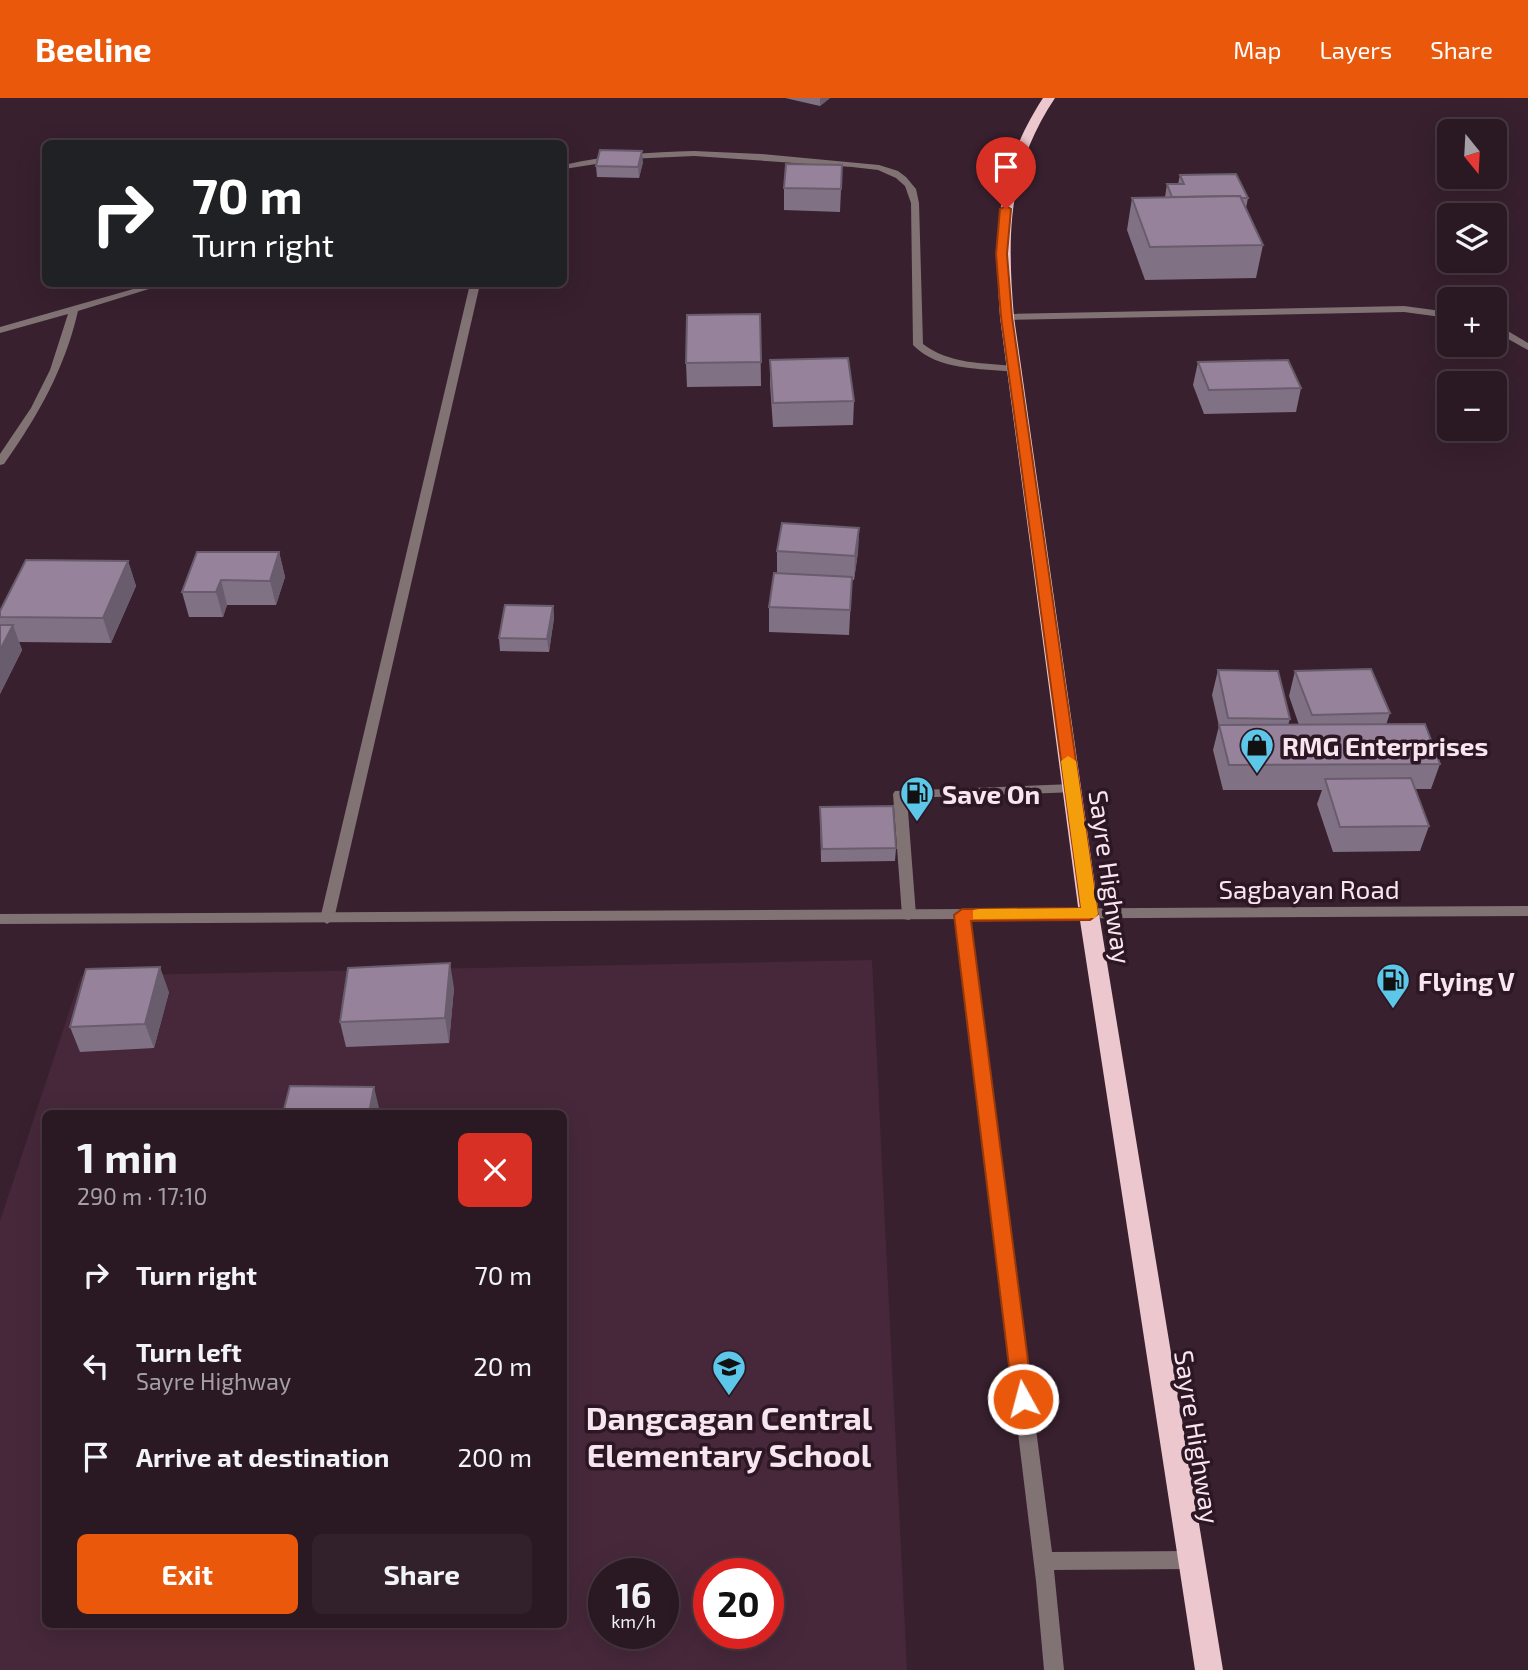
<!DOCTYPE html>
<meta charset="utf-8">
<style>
body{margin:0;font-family:"Exo 2",sans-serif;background:#32212a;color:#f1f3f6;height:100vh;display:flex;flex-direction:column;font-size:26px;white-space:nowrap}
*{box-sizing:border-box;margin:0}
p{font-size:23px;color:#a5a0a5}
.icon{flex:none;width:38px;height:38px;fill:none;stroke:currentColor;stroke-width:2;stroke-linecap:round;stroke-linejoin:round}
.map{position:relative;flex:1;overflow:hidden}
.sheet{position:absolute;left:42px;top:1012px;width:525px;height:518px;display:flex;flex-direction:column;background:#2a1822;border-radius:10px;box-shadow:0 7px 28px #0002,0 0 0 2px #463740}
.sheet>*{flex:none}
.guide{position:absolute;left:42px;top:42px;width:525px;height:147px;border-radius:10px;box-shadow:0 7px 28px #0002,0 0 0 2px #463740;background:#202124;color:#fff;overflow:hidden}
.needle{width:46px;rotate:162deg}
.buttons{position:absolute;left:1437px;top:21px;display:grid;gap:14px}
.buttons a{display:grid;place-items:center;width:70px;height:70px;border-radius:10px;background:#2a1822;box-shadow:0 7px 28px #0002,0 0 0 2px #463740;font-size:35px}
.speed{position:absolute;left:588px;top:1460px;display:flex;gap:14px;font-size:35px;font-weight:700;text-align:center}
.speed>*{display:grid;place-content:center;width:91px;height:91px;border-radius:50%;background:#2a1822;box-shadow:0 7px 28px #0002,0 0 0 2px #463740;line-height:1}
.speed small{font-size:18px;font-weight:400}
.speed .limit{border:10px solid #d22;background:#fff;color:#111}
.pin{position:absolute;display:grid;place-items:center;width:60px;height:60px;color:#fff;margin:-72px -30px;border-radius:50% 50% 50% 0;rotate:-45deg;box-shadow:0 0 7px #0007}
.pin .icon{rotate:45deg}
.me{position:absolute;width:77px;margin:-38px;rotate:353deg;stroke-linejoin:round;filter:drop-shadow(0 0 5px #0008)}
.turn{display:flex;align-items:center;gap:24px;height:147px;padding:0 35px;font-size:32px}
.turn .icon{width:91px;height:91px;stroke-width:2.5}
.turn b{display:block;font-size:49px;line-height:60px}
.round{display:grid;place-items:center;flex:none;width:74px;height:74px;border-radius:10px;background:#32212a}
.overview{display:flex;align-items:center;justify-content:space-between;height:119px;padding:0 35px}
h1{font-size:42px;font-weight:700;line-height:52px}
.cta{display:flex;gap:14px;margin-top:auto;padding:14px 35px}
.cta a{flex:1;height:80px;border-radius:10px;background:#ea580c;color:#fff;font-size:28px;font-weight:700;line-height:80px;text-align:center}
.cta a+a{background:#32212a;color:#f1f3f6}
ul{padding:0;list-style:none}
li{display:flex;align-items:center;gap:21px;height:91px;padding:0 35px}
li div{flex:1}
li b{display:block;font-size:26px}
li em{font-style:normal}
header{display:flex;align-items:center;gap:42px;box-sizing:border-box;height:98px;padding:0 35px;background:#ea580c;color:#fff}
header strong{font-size:33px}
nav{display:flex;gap:38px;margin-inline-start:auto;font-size:24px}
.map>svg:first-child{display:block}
</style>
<header>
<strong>Beeline</strong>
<nav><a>Map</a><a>Layers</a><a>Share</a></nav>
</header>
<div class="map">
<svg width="1528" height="1572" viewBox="0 0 1528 1572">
<rect width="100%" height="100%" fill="#38202e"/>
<path fill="#46283a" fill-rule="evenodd" d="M872,862L907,1572H0V1123L81,878ZM46,1015H564V1526H46ZM604,1475H663V1535H604ZM709,1475H768V1535H709Z"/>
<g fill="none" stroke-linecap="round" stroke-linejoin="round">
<g fill="#817274" fill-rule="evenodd">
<path d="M1072,686L1079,691L1077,694L907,700L916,817L909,822L904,821L902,817L893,696L895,693Z"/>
<path d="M962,812L969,817L1052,1454L1191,1453L1198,1455L1200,1462L1198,1469L1191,1471L1054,1472L1064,1572H1044L1036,1483L955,817Z"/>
</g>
<g fill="#817274" fill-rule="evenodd">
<path d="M694,53L761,56L879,67L898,73L906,79L916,91L919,105L923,246C949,266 983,265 1014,268L1019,271L1014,274C981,270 938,273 913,247L911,105L905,88L896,80L878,72L852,69L694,58L628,61L564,71V67C607,57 650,54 694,53Z"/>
<path d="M151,186H165L78,213C65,270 38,318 4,366L0,367V356L31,310L50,272L68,216L0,235V229Z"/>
<path d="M470,186H480L334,821L327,826L320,821Z"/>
<path d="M1404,208L1449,214V220L1404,214L1007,222L1002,219L1007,216Z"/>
<path d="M1494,225L1528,245V252L1494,233Z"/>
</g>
<path fill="#817274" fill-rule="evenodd" d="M1528,808V818L0,826V816Z"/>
<path fill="#ecc8ce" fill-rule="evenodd" d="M1043,0H1055C1007,72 1007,136 1014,219L1099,816L1223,1572H1195L1079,816L1000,219C994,135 996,72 1043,0Z"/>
</g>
<g fill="#817185">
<path d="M785,0H830L820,8Z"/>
<path d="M643,64L639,80L597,79L596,68Z"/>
<path d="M842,67L840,114L784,112V90Z"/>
<path d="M1180,77L1248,100L1246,110L1263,147L1256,180L1145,182L1127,132L1132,100L1165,99L1167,86H1178Z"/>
<path d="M760,216L761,288L687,289L686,265Z"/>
<path d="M770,262L854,303L853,327L773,329L770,286Z"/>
<path d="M1198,264L1301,290L1296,314L1204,316L1193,287Z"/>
<path d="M859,430L858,454L854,482H852L849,537L769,534V509L777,475V453Z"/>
<path d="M279,454L285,479L276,507H227L223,519H189L182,494Z"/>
<path d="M128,463L136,488L111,545L19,544L22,552L0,596V513Z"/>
<path d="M553,508L554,520L549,554L500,553L499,540Z"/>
<path d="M1218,572L1290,621L1288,627H1299L1289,598L1295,573L1390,615L1386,627L1440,666L1431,691H1415L1429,728L1420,753L1333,754L1317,706L1322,692H1223L1213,652L1219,628L1212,597Z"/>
<path d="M820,709L896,750L895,763L821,764Z"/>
<path d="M454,890L449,945L346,949L340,924Z"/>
<path d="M169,894L154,950L80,954L70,929Z"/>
</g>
<g fill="#695c6c">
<path d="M820,0H830L820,8Z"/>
<path d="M642,53L643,64L639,80L638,69Z"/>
<path d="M859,430L858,454L854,482L855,458Z"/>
<path d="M279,454L285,479L276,507L270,483Z"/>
<path d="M128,463L136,488L111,545L103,520Z"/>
<path d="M221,482L227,507L223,519L216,494Z"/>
<path d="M553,508L554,520L549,554L547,541Z"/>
<path d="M13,527L22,552L0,596V552Z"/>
<path d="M450,865L454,890L449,945L445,920Z"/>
<path d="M160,869L169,894L154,950L145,926Z"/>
<path d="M374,989L380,1014V1015H369Z"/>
</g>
<g fill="#96839b" stroke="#695c6c" stroke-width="2">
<path d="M600,52L642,53L638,69L596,68Z"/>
<path d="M786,66L842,67L841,91L784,90Z"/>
<path d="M1236,76L1248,100H1241L1240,98L1172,99L1167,86H1184L1180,77Z"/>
<path d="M1240,98L1263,147L1150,149L1132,100Z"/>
<path d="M760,216L761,264L686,265L687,217Z"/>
<path d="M848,260L854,303L773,305L770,262Z"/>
<path d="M1288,262L1301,290L1209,292L1198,264Z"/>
<path d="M782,425L859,430L855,458L777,453Z"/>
<path d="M197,454H279L270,483L221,482L216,494H182Z"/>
<path d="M26,462L128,463L103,520L0,519V513Z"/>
<path d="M774,475L852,479L850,512L769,509Z"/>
<path d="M505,507L553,508L547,541L499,540Z"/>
<path d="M0,527H13L0,552Z"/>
<path d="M1371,571L1390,615L1312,617L1295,573Z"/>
<path d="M1218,572L1278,573L1290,621L1228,620Z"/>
<path d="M1425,626L1440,666L1229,667L1219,627Z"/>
<path d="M1411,680L1429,728L1340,729L1325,681Z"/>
<path d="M893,708L896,750L822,751L820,709Z"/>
<path d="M450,865L445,920L340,924L348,870Z"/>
<path d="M160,869L145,926L70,929L86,871Z"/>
<path d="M290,988L374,989L369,1015H283Z"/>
</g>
<path fill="#ea580c" stroke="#983908" stroke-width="2" d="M1006,108L1011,111L1007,156L1012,219L1098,816L1090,822L971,823L1033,1301L1030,1308L1023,1311L1016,1308L1013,1301L954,817L962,811L1081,810L1001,219L996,156L1000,111Z"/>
<path fill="#f59e0b" d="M1068,658L1076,663L1098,816L1095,820L973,821V812L979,811L1081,810L1061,663Z"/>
<defs>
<g id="shop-pin" transform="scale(1.75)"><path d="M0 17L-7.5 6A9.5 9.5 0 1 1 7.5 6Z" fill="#5cc7e8" stroke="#2d1724"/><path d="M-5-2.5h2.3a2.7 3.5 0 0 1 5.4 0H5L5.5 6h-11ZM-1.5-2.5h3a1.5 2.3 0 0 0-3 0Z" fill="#111"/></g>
<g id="fuel-pin" transform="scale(1.75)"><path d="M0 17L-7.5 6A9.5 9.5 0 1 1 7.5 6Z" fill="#5cc7e8" stroke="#2d1724"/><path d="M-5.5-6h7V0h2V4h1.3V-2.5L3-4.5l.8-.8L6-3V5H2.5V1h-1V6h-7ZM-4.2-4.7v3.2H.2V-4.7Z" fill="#111"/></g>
<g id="school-pin" transform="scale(1.75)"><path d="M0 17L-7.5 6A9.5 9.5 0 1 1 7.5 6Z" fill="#5cc7e8" stroke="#2d1724"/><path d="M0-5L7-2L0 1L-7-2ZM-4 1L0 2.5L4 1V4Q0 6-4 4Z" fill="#111"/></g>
</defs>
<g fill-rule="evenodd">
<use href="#shop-pin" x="1257" y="647"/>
<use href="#fuel-pin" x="917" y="695"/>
<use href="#fuel-pin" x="1393" y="882"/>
<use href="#school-pin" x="729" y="1269"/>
</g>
<g text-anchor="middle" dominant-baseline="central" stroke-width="7" stroke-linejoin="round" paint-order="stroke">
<g font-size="26" font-weight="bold" fill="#f7e6ef" stroke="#2d1724" text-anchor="start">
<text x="1282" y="647">RMG Enterprises</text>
<text x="942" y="695">Save On</text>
<text x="1418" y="882">Flying V</text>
</g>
<g font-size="26" fill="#f7e6ef" stroke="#2d1724">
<text transform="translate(1111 779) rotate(82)">Sayre Highway</text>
<text x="1309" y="790">Sagbayan Road</text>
<text transform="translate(1198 1339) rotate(81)">Sayre Highway</text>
</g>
<g font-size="32" font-weight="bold" fill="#f7e6ef" stroke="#2d1724">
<text x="729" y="1319">Dangcagan Central<tspan x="729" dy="37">Elementary School</tspan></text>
</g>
</g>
</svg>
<div class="buttons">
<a><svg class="needle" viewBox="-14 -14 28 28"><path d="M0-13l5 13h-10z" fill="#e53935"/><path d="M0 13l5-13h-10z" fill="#a5a0a5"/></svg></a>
<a><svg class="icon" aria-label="layers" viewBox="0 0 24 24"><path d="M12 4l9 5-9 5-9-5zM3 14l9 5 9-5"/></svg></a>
<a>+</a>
<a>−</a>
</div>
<div class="speed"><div>16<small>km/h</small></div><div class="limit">20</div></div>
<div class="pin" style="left:1006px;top:111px;background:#d93025"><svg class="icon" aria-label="arrive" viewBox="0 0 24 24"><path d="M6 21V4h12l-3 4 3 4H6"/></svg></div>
<svg class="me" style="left:1023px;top:1301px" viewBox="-20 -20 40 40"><circle r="17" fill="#ea580c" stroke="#fff" stroke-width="3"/><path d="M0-11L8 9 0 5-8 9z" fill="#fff"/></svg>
<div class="guide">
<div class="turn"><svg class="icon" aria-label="right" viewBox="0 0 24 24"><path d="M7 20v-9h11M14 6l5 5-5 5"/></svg><div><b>70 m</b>Turn right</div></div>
</div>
<section class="sheet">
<div class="overview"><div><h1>1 min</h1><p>290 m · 17:10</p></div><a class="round" style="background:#d93025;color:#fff"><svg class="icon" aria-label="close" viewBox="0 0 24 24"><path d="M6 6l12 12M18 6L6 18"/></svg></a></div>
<ul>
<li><svg class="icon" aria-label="right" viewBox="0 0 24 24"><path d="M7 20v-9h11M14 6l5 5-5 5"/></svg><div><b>Turn right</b></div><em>70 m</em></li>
<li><svg class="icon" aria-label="left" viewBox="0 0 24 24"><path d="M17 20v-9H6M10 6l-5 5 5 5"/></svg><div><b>Turn left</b><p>Sayre Highway</p></div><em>20 m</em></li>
<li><svg class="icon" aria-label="arrive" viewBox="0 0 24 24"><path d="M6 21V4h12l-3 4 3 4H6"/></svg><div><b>Arrive at destination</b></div><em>200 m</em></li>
</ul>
<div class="cta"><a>Exit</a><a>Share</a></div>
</section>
</div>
